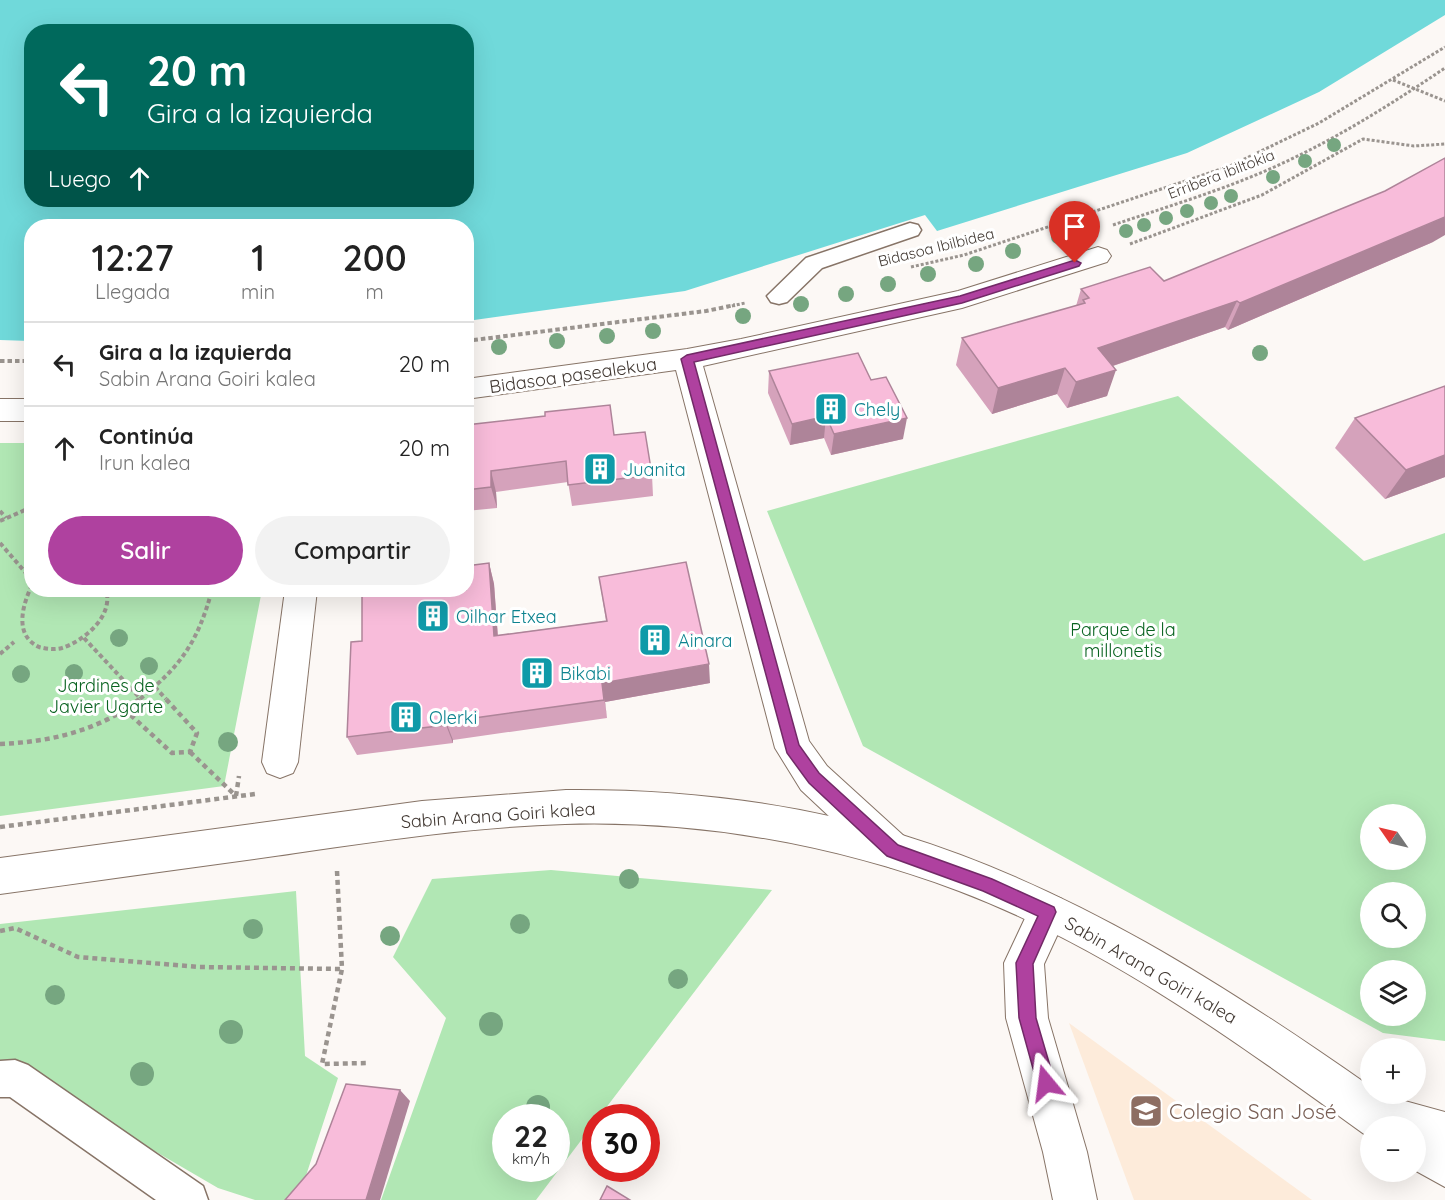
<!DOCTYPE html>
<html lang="es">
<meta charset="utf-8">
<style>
body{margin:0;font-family:Quicksand,sans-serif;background:#f2f2f2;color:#222;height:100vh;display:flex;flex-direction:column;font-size:22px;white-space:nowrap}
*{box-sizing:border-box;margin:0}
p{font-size:20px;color:#767676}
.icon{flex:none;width:33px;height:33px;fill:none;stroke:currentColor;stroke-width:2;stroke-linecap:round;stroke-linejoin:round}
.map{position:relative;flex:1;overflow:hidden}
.drawer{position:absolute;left:24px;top:219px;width:450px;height:378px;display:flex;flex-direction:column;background:#fff;border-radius:24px;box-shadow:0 6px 24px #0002}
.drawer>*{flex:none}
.banner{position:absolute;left:24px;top:24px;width:450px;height:183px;border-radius:24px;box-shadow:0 6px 24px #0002;background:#00695c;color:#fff;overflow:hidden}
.needle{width:39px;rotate:304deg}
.buttons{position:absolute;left:1360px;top:804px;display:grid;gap:12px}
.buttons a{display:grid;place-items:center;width:66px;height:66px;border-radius:50%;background:#fff;box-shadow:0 6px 24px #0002;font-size:30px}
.speed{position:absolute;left:492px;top:1104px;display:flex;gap:12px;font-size:30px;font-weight:700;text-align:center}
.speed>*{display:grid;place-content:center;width:78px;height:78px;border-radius:50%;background:#fff;box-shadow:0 6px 24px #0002;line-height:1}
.speed small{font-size:15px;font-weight:400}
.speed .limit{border:9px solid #d22;background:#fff;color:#111}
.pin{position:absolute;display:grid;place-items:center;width:51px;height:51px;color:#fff;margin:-62px -26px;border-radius:50% 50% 50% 0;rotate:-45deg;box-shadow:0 0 6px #0007}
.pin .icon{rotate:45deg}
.me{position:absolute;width:66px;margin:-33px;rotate:344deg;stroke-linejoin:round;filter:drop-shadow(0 0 4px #0008)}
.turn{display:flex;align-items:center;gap:21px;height:126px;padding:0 24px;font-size:27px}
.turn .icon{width:78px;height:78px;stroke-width:2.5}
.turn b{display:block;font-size:42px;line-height:51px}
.then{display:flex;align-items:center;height:57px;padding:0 24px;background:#0003;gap:12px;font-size:22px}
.eta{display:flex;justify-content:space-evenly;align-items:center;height:102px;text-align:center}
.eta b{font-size:36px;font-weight:600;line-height:42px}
.button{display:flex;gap:12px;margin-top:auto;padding:12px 24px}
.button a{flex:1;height:69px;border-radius:36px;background:#af419f;color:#fff;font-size:24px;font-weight:600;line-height:69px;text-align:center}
.button a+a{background:#f2f2f2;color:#222}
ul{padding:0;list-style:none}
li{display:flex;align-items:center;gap:18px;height:84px;padding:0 24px;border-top:2px solid #e0e0e0}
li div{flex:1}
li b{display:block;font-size:22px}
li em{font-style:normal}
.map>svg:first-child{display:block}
</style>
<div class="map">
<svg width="1445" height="1200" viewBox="0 0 1445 1200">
<rect width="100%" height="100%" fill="#fcf8f5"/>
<path fill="#fdebda" d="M1069,1023L1312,1200H1134Z"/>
<g fill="#b1e7b4" fill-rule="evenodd">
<path d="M1178,396L1364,561L1445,533V1041L1383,1033L863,746L767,511ZM1371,814H1416V860H1371ZM1371,892H1416V938H1371ZM1371,970H1416V1016H1371Z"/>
<path d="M0,443H31L32,590H262L224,786L0,816Z"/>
<path d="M551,870L772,890L599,1117L596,1118L595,1122L536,1200H381L446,1018L393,957L432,879ZM506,1118H556V1168H506Z"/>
<path d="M296,891L305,1056L338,1078L298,1200H255L218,1188L7,1065L0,1066V924Z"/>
</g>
<path fill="#70d9da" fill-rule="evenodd" d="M0,0H1445V15L1319,92L1187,153L937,231L925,215L685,291L467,321L466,226H32L31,341L0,340ZM32,32H466V200H32Z"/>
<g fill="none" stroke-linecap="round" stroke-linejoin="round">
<g stroke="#877467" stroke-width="3">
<g id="service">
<path d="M910,223L918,225L921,230L918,235L822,268L787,302L779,304L771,302L767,296L806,258Z"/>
<path d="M15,1060L28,1065L203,1186L208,1200H156L10,1097H0V1061Z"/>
</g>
</g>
<g stroke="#877467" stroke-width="2">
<g id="minor">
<path d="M1098,247L1107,250L1111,256L1107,262L962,308L703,366L809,741L827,766L905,837L911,850L905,863L892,868L879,863L801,790L775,748L676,370L466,399V379L687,349L741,339L958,291Z"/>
<rect x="0" y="399" width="32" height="22"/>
<path d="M285,590H317L298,762L293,773L280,778L267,773L262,762Z"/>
<path d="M1048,893L1062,899L1068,912L1044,964L1048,1018L1087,1152L1097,1200H1053L1043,1152L1006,1018L1004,963L1034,899Z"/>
<path d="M1383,1095L1445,1112V1156L1416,1148V1126H1371V1134L1368,1132L1361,1117L1368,1102Z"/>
</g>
</g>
<g stroke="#877467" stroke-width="2">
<path id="tertiary" d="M566,790C679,789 793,802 902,835C1074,888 1225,985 1371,1087V1094C1390,1094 1404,1109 1411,1125L1416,1123L1445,1139V1187L1416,1171V1126H1371V1139C1242,1046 1109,948 959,891C834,844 699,820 565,824C468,827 371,842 275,856C183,869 92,881 0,894V858L422,801Z"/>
</g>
<g stroke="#9a948f" stroke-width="3" stroke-dasharray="3 2" stroke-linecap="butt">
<path d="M1393,80L1445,101"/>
<path d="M1113,225C1166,207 1220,191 1272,168C1333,141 1390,105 1445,68"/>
<path d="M1130,244L1262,195L1363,139L1414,146L1445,144"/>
<path d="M911,267L964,255L1230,166L1319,123L1445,47"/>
<path d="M727,307L745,303"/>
</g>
<g stroke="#9a948f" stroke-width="4" stroke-dasharray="4.5 3" stroke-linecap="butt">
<path d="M466,341L706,311L735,305"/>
<path d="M0,361H32"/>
<path d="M0,511L6,518"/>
<path d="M0,521L32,507"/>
<path d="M0,543L32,580"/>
<path d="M32,585C23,604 13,635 39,647C46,649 55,650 62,648C84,641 114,616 106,590"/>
<path d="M84,638L140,698"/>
<path d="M0,654L14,642"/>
<path d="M155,687L166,699"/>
<path d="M140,699C182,665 198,641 212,590"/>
</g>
<g stroke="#9a948f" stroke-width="4.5" stroke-dasharray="5 4" stroke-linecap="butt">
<path d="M124,709L172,753L190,752L197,733L164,697"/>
<path d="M0,744C51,742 102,730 142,697"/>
<path d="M190,752L235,795"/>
<path d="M236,796L239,776"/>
<path d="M0,827L255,794"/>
<path d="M337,871L342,969L322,1064L367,1063"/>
<path d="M0,931L15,928L78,957L199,967L342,969"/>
</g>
<use href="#service" fill="#fff" fill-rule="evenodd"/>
<use href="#minor" fill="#fff" fill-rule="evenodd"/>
<use href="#tertiary" fill="#fff" fill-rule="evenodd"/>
</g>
<g fill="#76a680">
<circle cx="1334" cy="145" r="7"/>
<circle cx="1305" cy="161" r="7"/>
<circle cx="1273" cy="177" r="7"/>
<circle cx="1231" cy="196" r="7"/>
<circle cx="1211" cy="203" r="7"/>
<circle cx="1187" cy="211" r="7"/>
<circle cx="1166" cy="218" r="7"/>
<circle cx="1144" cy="225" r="7"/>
<circle cx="1126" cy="231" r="7"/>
<circle cx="1058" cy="237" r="7"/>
<circle cx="1013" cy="251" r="8"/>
<circle cx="976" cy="264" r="8"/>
<circle cx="928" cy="274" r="8"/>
<circle cx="888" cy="284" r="8"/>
<circle cx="846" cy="294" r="8"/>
<circle cx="801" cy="304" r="8"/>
<circle cx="743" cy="316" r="8"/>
<circle cx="653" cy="331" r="8"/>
<circle cx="607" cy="336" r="8"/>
<circle cx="557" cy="341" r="8"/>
<circle cx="499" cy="347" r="8"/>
<circle cx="1260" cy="353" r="8"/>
<circle cx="119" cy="638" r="9"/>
<circle cx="149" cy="666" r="9"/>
<circle cx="74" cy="673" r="9"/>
<circle cx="21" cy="674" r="9"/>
<circle cx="228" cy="742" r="10"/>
<circle cx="629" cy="879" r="10"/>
<circle cx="520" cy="924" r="10"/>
<circle cx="253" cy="929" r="10"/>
<circle cx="390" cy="936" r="10"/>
<circle cx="678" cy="979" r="10"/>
<circle cx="55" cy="995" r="10"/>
<circle cx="491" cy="1024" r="12"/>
<circle cx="231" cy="1032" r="12"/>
<circle cx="142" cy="1074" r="12"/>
<circle cx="538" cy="1107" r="12"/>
</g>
<g fill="#d5a2bb">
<path d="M1433,242L1228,330L1225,327L1113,366L1107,396L1067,408L1057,394L992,414L956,365L962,338L1076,306L1081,289L1164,281Z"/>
<path d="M769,371L871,380L903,439L831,455L824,438L790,445L768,393Z"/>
<path d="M1355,418L1445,477L1385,499L1335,448Z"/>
<path d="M466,425L614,435L652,475L653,496L572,506L568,482L496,492L497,508L466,511Z"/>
<path d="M489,563L494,584L498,635L606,621L599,577L710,683L605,702L607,718L453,740V743L357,755L347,737L362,641Z"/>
</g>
<g fill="#ae8499">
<path d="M1445,217V235L1433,242L1228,330L1240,303Z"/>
<path d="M1237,301L1225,327L1089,374L1098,348Z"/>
<path d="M1065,368L1057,394L992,414L998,388Z"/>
<path d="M1116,370L1107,396L1067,408L1076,382Z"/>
<path d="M826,416L824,438L790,445L792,424Z"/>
<path d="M907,418L903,439L831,455L834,434Z"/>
<path d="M1445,455V477L1385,499L1406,470Z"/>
<path d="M491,471L496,492L497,508L491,487Z"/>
<path d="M489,563L494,584L499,655L494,636Z"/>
<path d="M709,664L710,683L605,702L607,718L602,683Z"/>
<path d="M446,722L453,740V743L446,725Z"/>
<path d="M400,1090L410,1101L380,1200H366Z"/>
</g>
<g fill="#f8bcda" stroke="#ae8499" stroke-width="1.5">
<path d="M1445,158V217L1240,303L1237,301L1098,348L1116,370L1076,382L1065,368L998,388L962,338L1085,303L1083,300L1089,298L1081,289L1150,267L1164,281L1385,191Z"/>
<path d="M858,353L871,380L886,377L907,418L834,434L826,416L792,424L769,371Z"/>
<path d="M1445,386V455L1406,470L1355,418Z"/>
<path d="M610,405L614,435L645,432L652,475L568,485L566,461L491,471V487L466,490V425L545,416V412Z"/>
<path d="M686,562L709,664L602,683L604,700L446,722V725L347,737L351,642L362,641V590H466V566L489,563L494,636L607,621L599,577Z"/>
<path d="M346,1084L400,1090L366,1200H285L316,1164Z"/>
<path d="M607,1186L630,1200H600Z"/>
</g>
<path fill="#af419f" stroke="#722a67" stroke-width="1.5" d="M1075,260L1081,263L1079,266L962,303L694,362L799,745L819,773L898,845L992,879L1054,907L1056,912L1033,964L1036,1018L1055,1083L1052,1089L1046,1092L1040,1089L1037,1083L1019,1018L1016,963L1038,916L983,891L887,856L809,783L787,753L681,359L687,355L960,296Z"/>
<defs>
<g id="building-square" transform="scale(1.725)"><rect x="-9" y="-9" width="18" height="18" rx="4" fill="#0f9aa8" stroke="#fff"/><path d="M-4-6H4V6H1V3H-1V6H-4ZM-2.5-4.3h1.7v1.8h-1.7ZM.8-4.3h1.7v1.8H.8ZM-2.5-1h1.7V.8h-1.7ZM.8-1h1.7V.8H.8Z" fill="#fff"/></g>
<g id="school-square" transform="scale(1.725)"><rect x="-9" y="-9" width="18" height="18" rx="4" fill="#8d6e63" stroke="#fff"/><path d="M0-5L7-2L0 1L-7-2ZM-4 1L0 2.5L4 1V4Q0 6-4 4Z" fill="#fff"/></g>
</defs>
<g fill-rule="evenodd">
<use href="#building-square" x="831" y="409"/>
<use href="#building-square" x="600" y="469"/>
<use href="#building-square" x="433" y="616"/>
<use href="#building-square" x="655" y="640"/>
<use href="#building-square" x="537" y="673"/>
<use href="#building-square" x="406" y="717"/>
<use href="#school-square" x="1146" y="1111"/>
</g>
<g text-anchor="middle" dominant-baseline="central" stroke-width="6" stroke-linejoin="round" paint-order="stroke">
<g font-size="15" fill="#433a34" stroke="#fff">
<text transform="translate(1221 174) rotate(-21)">Erribera ibiltokia</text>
<text transform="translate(936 247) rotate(-14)">Bidasoa Ibilbidea</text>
</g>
<g font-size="18" fill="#433a34" stroke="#fff">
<text transform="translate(573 375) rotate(-8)">Bidasoa pasealekua</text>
<text transform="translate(498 815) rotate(-4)">Sabin Arana Goiri kalea</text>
<text transform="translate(1151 970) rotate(30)">Sabin Arana Goiri kalea</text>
</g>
<g font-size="18" fill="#0d838f" stroke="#fff" text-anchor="start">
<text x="854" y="409">Chely</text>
<text x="623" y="469">Juanita</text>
<text x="456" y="616">Oilhar Etxea</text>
<text x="678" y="640">Ainara</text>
<text x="560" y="673">Bikabi</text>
<text x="429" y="717">Olerki</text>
</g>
<g font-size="18" fill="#096320" stroke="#fff">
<text x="1123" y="629">Parque de la<tspan x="1123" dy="21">millonetis</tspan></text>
<text x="106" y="685">Jardines de<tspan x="106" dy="21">Javier Ugarte</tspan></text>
</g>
<g font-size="21" fill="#785e54" stroke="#fff" text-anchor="start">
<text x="1169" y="1111">Colegio San José</text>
</g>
</g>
</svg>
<div class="buttons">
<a><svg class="needle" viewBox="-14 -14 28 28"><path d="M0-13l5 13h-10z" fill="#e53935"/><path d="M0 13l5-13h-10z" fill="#767676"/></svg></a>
<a><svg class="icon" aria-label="search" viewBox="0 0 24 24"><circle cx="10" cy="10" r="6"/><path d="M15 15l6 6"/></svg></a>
<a><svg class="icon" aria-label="layers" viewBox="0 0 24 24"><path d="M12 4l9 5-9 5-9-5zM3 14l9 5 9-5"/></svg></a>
<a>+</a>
<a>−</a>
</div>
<div class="speed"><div>22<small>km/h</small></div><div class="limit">30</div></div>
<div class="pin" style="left:1075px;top:263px;background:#d93025"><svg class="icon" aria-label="arrive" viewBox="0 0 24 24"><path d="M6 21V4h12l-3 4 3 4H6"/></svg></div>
<svg class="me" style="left:1046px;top:1083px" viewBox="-20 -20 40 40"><path d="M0-17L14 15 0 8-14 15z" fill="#af419f" stroke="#fff" stroke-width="4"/></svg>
<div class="banner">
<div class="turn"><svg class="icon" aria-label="left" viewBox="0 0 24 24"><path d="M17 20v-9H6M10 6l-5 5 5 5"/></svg><div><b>20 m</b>Gira a la izquierda</div></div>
<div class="then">Luego<svg class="icon" aria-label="ahead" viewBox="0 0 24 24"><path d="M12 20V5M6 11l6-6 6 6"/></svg></div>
</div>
<section class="drawer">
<div class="eta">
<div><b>12:27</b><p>Llegada</p></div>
<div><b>1</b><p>min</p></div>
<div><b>200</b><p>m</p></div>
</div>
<ul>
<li><svg class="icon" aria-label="left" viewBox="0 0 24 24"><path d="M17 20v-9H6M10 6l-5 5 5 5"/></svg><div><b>Gira a la izquierda</b><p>Sabin Arana Goiri kalea</p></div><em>20 m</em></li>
<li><svg class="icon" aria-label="ahead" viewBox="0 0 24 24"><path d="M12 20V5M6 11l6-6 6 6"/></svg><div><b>Continúa</b><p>Irun kalea</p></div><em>20 m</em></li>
</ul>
<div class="button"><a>Salir</a><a>Compartir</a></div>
</section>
</div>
